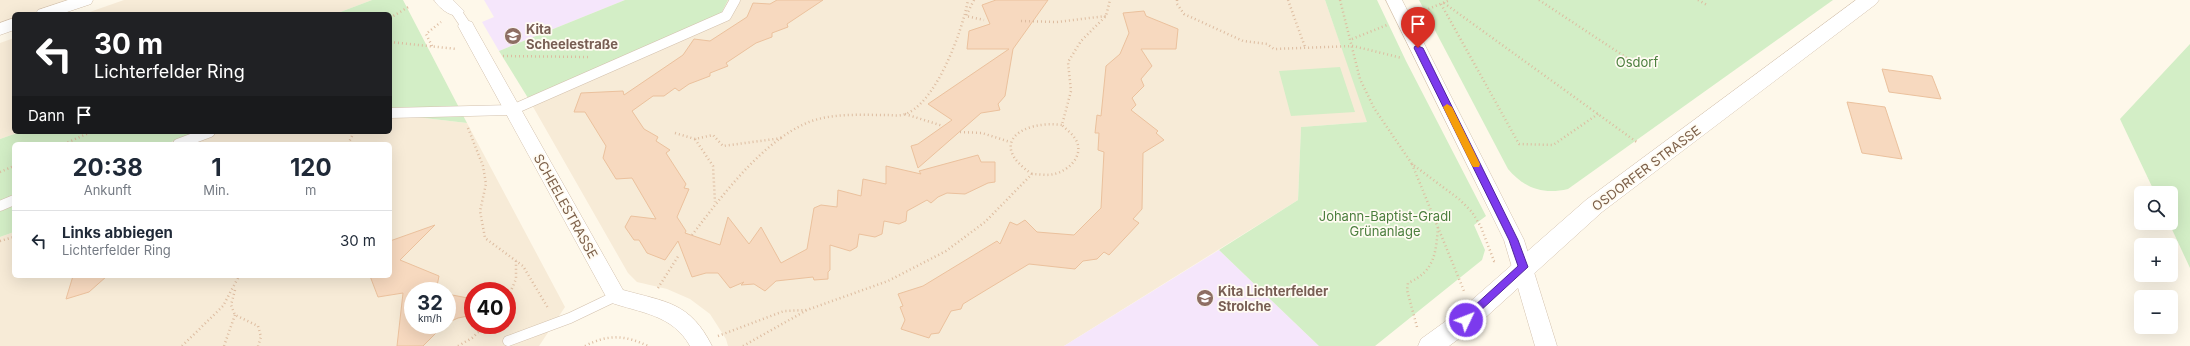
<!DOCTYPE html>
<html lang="de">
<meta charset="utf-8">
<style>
body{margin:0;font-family:Inter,sans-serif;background:#f2f2f3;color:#1f2937;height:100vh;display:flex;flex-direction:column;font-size:15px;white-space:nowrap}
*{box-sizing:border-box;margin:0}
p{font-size:13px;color:#747a83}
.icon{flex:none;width:22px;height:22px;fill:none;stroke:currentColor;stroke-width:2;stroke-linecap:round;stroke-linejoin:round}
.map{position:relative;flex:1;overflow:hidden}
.panel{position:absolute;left:12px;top:142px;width:380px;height:136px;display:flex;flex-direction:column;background:#fff;border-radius:6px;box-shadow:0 4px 16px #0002}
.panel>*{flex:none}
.hud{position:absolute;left:12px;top:12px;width:380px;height:122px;border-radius:6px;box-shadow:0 4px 16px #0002;background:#202124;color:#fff;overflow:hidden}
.buttons{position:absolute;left:2134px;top:186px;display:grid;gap:8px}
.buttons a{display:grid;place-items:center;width:44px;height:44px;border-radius:6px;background:#fff;box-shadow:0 4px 16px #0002;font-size:20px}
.speed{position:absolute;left:404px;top:282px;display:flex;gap:8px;font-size:20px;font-weight:700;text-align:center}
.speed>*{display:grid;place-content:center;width:52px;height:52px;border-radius:50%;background:#fff;box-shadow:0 4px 16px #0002;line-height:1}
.speed small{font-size:10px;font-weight:400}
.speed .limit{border:6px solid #d22;background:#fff;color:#111}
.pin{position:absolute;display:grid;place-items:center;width:34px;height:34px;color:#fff;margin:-41px -17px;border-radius:50% 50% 50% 0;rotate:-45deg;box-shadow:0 0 4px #0007}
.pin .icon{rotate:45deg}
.me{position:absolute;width:44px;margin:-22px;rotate:47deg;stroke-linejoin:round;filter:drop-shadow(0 0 3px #0008)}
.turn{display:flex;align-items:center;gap:14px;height:84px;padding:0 16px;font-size:18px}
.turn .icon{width:52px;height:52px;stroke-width:2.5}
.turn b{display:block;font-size:28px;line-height:34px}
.then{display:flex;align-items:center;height:38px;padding:0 16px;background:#0003;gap:8px;font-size:15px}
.eta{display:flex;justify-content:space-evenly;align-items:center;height:68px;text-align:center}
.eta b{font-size:24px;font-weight:700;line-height:28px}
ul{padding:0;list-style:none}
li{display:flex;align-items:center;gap:12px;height:60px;padding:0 16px;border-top:1px solid #e0e1e3}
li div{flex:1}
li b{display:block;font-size:15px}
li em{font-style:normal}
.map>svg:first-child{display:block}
</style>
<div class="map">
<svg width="2190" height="346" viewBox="0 0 2190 346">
<rect width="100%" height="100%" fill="#fef8ea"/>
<g fill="#f7ebd7" fill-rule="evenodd">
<path d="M0,0H71L30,14H14V19L0,24Z"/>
<path d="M124,0H372L335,14H84Z"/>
<path d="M728,0H1325L1368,122L1301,127L1298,200L1064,346H728L726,339L710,314L690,299L667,289L637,282L628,273L528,98L720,16Z"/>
<path d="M14,38V132H20L0,139V43Z"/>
<path d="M390,114L467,123L565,307L539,346H0V237L14,232V276H390V144H166L197,132H390ZM413,291H447V325H413ZM473,291H507V325H473Z"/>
</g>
<g fill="#f5e6fb">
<path d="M484,0H625L499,51L482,22L494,17Z"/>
<path d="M1219,250L1319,346H1064Z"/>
</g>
<g fill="#d3eec6">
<path d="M372,0H403L467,123L390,114V14H335Z"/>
<path d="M625,0H728L720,16L528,98L499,51Z"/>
<path d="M1325,0H1377L1406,61L1486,216L1474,225L1485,250L1482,260L1375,346H1319L1219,250L1298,200L1301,127L1367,122Z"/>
<path d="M1419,0H1833L1568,189C1543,195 1524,188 1508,169Z"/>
<path d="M2190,44V268L2169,223H2171V193H2155L2120,119Z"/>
<path d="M1340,67L1355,112L1291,116L1279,71Z"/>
<path d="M20,132H197L166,144H14V232L0,237V139Z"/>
</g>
<g fill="#f7d9bf" stroke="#ebc19d">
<path d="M777,0H823L787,24L788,27L772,33V37L756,43L726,63L728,66L710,73V76L689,84L679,91L675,88L664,96H653L632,111L644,129L658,137L656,141L670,150L666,153L686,184L684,188L689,189L677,217L686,231L685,233L720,245L728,217L749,244L761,227L781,263L807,249L814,208L821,205L837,207L838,190L861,196L863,179L886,184V166L921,174L919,171L978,155L981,162H995V182L988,183L965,194L947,193L938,197L931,203L927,200L907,211L906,221L899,224L884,221L882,234L875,237L859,234L857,247L850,251L830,245V270L828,272V279L814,280L813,277L776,281L765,291L754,284L741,285L744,282L730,288L718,273H706L692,277L678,241L665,260L647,253L639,240H634L625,227L631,216L656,219L632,178L616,179L603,158L606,146L585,112H574L581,93L623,91L624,95L683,55L694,39L710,41L747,17L753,3L770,4Z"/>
<path d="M996,0H1048L1013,49L1005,96L998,104L1000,110L981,113L918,168L911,146L918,144L952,120L928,104L1009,49H967L969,31L990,24L982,5Z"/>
<path d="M1144,11L1146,16L1178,29L1176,49H1141L1152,66L1141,79L1144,86L1132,98L1136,105L1131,110L1158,131L1156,133L1164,140L1143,153L1142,209L1133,219L1139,223L1109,255L1104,252L1097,259L1083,261L1075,269L1029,264L963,304L961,309L951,311L939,333L931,334L929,338L901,329L905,320L900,307L903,306L898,294L923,286L997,241L1000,244L1010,222L1017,225L1025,220L1037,232L1074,235L1101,208L1104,152L1098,150L1099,133H1095L1097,115L1101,116L1106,66L1120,54L1129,33L1123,13Z"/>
<path d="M1882,69L1932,76L1941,99L1889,92Z"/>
<path d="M1847,102L1885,107L1902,159L1862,153Z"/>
<path d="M435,225L400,260L439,276L436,291H413V325H444L423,346H397L403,293L378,297L370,276H390V241Z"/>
<path d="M73,276H107L89,292L66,299Z"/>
<path d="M447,294L473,299V315L458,318L447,323Z"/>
</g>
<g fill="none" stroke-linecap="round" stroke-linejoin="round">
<g stroke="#d3c1ad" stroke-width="11">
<g id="service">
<path d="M456,11L466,26"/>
<path d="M390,113L512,110L726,16L735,0"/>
<path d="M178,144L210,132"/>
<path d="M0,206L14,200"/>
<path d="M508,341L570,318L616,296"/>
</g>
</g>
<g stroke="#d3c1ad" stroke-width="1">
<g id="minor">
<path d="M68,0H93L91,4L61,14H36L38,10Z"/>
<path d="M434,0H453L464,11L462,15C451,18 440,9 434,0Z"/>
<path d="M1386,0H1402L1524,240L1557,346H1535L1504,240Z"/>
<path d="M14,18V30L0,35V23Z"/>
<path d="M466,20L472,22L474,26L623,290C666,302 690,302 712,346H690C672,314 640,313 609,302L458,26L460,22Z"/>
</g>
</g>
<g stroke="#d3c1ad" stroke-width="1">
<path id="tertiary" d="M1856,0H1879L1876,4L1602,212L1475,327L1449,346H1418L1421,339L1457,313L1586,200Z"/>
</g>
<g stroke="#ddbca0" stroke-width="2.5" stroke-dasharray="1 3" stroke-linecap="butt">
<path d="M974,0L966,16L984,20"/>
<path d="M1177,0V4L1184,14L1243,41L1267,44L1274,49L1353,46L1402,58"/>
<path d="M1288,0L1305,47"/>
<path d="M1340,0L1360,79L1374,108L1412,164L1459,199L1472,212L1481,227L1494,261L1497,262"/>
<path d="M1539,0L1633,62"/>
<path d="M1698,0L1707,5"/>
<path d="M1444,3L1638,143"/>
<path d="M1441,4L1519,144L1553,145L1598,114"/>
<path d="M1421,12L1450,0"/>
<path d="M390,18L410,6"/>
<path d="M1021,21L1057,22L1106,16"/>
<path d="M1352,39L1387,25"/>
<path d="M390,42L457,49"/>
<path d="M432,46L426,34L441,22"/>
<path d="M503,56L588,57"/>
<path d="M905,114L943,126"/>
<path d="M468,128L483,166L486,184L480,211L485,238L523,266L548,308"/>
<path d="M960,132L982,133L1010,142"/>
<path d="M675,133L695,139L713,135L723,146L782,138"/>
<path d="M695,139L713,166L715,202"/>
<path d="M64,144L91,132"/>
<path d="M348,144L354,132"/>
<path d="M1412,164L1464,291"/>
<path d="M0,172L14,166"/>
<path d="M1032,174C986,143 1023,120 1062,125"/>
<path d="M692,235C722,196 762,141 809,122C832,113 862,115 887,115C892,115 897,116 902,115C935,108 963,29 968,0"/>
<path d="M0,241L14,237"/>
<path d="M658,288L679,255"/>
<path d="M235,290L231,305L235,315L258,326L261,337L258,346"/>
<path d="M507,300L516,279V261"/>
<path d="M1417,327L1407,290L1408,283C1435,271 1436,253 1438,226"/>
<path d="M718,336L784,311L806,310"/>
<path d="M182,346L223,306L239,276"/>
<path d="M224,346L235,315"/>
<path d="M458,346L472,338L486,325"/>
<path d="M585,346C608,334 625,335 648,346"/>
<path d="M743,346L807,310L888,281L946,251L985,222L1032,174C1039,174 1047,176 1054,174C1068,171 1083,157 1077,142C1074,135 1067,130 1062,125L1071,91L1068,62L1081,41L1106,16L1110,0"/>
</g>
<use href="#service" stroke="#fff" stroke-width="10"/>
<use href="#minor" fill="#fff" fill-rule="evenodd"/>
<use href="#tertiary" fill="#fff" fill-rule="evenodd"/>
</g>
<path fill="#7c3aed" stroke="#51269a" d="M1415,46H1418L1423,48L1518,240L1528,267L1466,324L1461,320L1462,317L1518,266L1509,240L1414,48Z"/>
<path fill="#f59e0b" d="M1447,104L1452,107L1480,164L1479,167H1473L1471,164L1443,107Z"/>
<defs>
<g id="school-disc" transform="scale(0.9)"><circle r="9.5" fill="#8d6e63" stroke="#fffbf2"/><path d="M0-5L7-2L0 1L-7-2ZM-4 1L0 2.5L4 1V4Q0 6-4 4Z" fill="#fff"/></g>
</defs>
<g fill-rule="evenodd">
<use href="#school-disc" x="513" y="36"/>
<use href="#school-disc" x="1205" y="298"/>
</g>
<g text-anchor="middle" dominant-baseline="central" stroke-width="3.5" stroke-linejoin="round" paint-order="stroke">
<g font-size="13" font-weight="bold" fill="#785e54" stroke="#fffbf2" text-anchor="start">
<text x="526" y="29">Kita<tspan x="526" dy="15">Scheelestraße</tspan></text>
<text x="1218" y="291">Kita Lichterfelder<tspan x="1218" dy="15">Strolche</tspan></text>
</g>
<g font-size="13" fill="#4b7e3d" stroke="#fffbf2">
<text x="1637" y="62">Osdorf</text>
<text x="1385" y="216">Johann-Baptist-Gradl<tspan x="1385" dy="15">Grünanlage</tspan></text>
</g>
<g font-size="13" fill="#7d6049" stroke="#fffbf2">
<text transform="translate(1646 168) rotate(-37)">OSDORFER STRASSE</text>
<text transform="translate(566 206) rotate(61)">SCHEELESTRASSE</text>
</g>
</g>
</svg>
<div class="buttons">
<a><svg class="icon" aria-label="search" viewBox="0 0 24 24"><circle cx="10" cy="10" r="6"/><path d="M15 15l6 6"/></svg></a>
<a>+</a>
<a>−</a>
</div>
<div class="speed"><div>32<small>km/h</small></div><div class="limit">40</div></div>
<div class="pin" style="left:1418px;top:48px;background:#d93025"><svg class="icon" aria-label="arrive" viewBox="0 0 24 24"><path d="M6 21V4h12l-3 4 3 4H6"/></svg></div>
<svg class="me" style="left:1466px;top:320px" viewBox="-20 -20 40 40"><circle r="17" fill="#7c3aed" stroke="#fff" stroke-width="3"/><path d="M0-11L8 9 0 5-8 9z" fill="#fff"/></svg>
<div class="hud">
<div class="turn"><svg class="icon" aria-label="left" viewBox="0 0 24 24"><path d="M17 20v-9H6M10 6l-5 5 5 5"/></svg><div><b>30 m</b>Lichterfelder Ring</div></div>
<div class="then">Dann<svg class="icon" aria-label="arrive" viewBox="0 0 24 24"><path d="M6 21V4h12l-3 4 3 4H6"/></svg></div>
</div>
<section class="panel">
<div class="eta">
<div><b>20:38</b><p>Ankunft</p></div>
<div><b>1</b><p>Min.</p></div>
<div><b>120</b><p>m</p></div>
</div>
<ul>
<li><svg class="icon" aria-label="left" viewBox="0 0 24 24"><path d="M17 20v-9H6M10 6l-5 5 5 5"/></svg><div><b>Links abbiegen</b><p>Lichterfelder Ring</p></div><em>30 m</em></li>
</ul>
</section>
</div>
